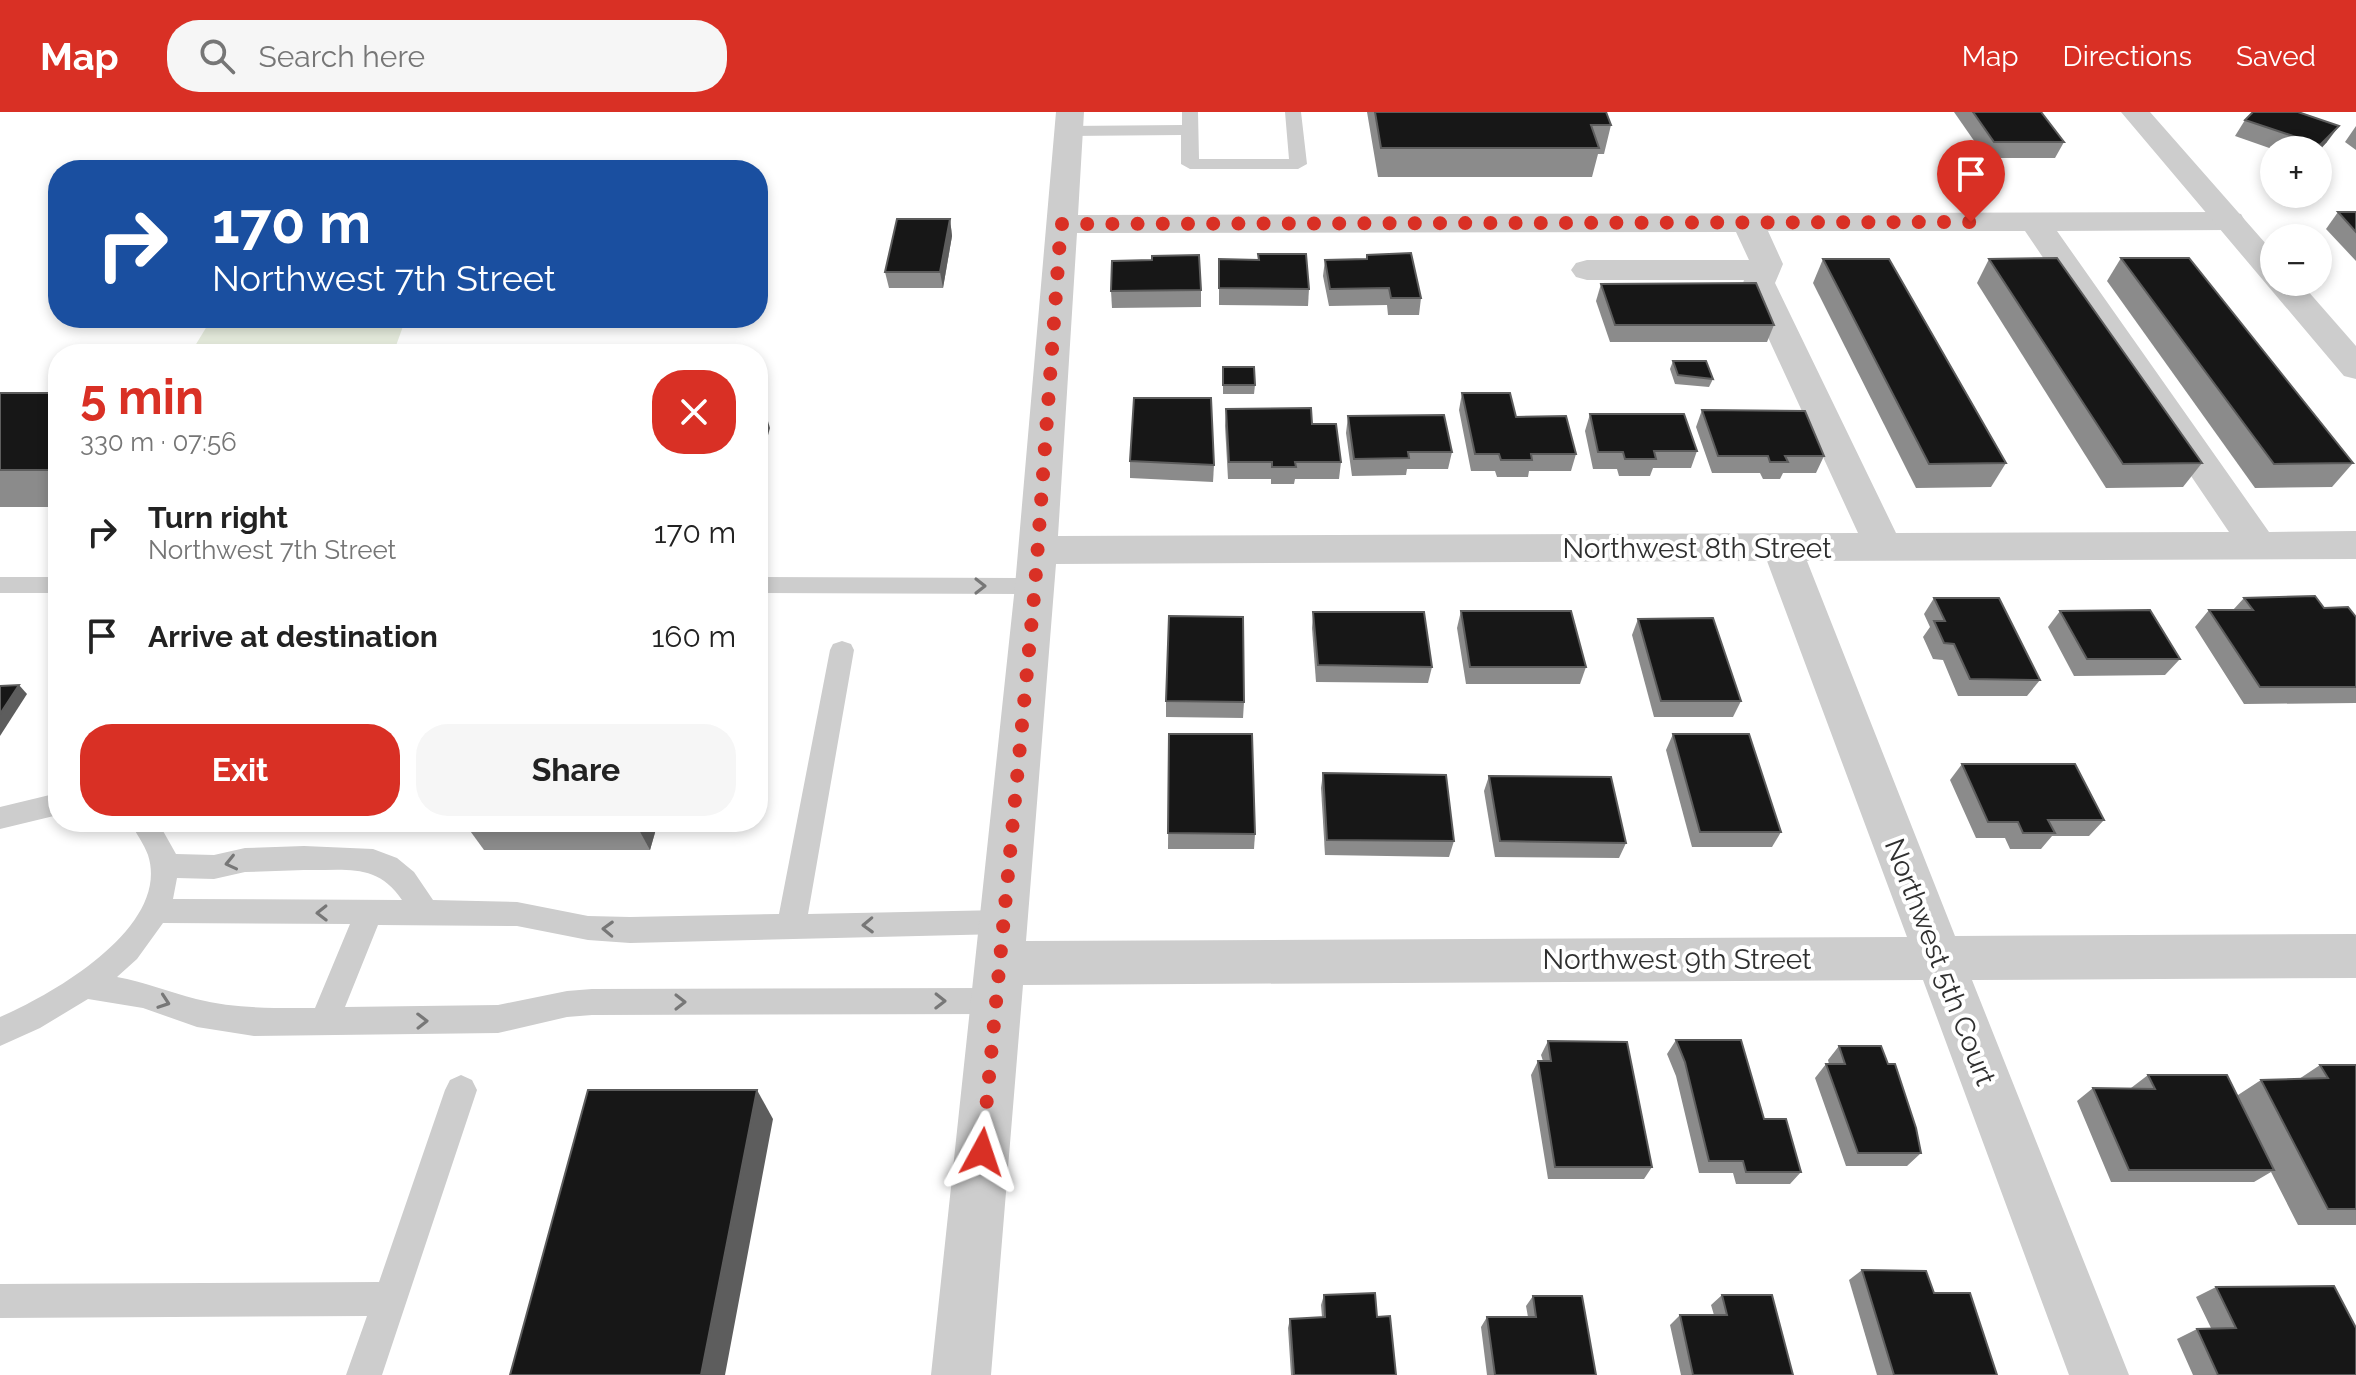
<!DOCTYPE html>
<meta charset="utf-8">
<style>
body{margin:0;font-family:Raleway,sans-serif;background:#f6f6f6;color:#222;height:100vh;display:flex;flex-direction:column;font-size:30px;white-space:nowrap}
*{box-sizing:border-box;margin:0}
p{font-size:26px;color:#767676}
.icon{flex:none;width:44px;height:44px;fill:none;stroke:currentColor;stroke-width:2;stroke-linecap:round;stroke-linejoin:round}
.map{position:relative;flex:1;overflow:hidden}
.panel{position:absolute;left:48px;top:232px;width:720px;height:488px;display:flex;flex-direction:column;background:#fff;border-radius:32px;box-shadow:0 4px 12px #0003}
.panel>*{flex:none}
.top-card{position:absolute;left:48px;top:48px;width:720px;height:168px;border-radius:32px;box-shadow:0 4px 12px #0003;background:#1a4fa0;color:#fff;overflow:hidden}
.controls{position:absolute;left:2260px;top:24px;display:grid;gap:16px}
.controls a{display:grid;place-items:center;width:72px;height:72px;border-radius:50%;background:#fff;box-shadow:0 4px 12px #0003;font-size:40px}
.pin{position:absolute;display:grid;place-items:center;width:68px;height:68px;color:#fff;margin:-82px -34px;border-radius:50% 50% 50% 0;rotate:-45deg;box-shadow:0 0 8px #0007}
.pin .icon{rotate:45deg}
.me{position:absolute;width:88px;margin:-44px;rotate:5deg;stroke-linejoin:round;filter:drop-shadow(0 0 6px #0008)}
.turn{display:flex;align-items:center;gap:28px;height:168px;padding:0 32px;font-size:36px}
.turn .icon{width:104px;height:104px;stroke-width:2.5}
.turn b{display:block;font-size:56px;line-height:68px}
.round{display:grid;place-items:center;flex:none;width:84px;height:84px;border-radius:32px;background:#f6f6f6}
.headline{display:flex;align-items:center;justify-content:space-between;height:136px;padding:0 32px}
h1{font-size:48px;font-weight:700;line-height:60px;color:#d93025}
.action{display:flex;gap:16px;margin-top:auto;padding:16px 32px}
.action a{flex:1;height:92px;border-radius:32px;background:#d93025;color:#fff;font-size:32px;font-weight:700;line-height:92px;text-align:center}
.action a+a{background:#f6f6f6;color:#222}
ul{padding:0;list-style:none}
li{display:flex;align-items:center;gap:24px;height:104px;padding:0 32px}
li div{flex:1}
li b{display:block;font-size:30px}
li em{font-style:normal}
header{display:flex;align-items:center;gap:48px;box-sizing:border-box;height:112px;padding:0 40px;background:#d93025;color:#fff}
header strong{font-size:38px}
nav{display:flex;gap:44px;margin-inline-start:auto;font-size:28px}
.search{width:560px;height:72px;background:#f6f6f6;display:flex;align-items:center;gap:20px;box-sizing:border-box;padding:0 28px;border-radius:32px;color:#767676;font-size:30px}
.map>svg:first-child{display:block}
</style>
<header>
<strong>Map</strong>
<div class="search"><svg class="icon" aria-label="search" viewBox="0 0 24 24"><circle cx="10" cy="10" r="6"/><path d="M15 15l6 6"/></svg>Search here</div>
<nav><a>Map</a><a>Directions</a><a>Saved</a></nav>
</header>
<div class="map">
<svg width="2356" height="1263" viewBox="0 0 2356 1263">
<rect width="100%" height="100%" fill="#fff"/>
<path fill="#e7edde" d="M212,206H406L393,242H190Z"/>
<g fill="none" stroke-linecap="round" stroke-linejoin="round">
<g fill="#cdcdcd" fill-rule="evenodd">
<path d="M1182,0H1198L1199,47H1289L1285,0H1301L1307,52L1298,57H1190L1181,52V23L1068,24L1060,19L1068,14L1182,13Z"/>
<rect x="0" y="465" width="58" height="16"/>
<path d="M758,465L1035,466L1043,468L1047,474L1043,480L1035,482L758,481Z"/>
<path d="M842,529L851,532L854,538L808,802L1002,798L1012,801L1016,810L1012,819L1002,822L630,831L588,828L517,814L378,813L345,895L498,893L567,879L592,877L996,876L1007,879L1011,889L1007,899L996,902L592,903L567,905L498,921L254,924L197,915L143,896L88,887L40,916L0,934V905C53,882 171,815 148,743C144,732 136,721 130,710H158L176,742L214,743L245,736L304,734L373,737L397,746L414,760L433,788L517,790L588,804L630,805L779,802L830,538L833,532ZM304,758C344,759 377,750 402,788L173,787L177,766L214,767L245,760ZM163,811L350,812L315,896C275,896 235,897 196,887C169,880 144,870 117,865L137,847Z"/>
<path d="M58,681V703L0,717V695Z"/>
<path d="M461,963L472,968L477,978L382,1263H346L367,1204L0,1206V1172L379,1170L445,978L450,968Z"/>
</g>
<path fill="#cdcdcd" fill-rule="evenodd" d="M1056,0H1084L1078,103L2230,100L2241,102L2245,109L2241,116L2230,118L2057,119L2269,420L2356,419V447L1807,449L1955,824L2356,822V866L1972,868L2129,1263H2069L1923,868L1023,873L991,1263H931L1015,474ZM1768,119H2025L2229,420L1896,421L1775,171L1783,152ZM1736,120L1749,148H1587L1576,151L1571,158L1576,165L1587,168H1744L1743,171L1858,421L1058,424L1077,121ZM1767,449L1907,825L1026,829L1056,452Z"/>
<path fill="#cdcdcd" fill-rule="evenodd" d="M2121,0H2150L2274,141V170H2300L2356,234V267L2344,264Z"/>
</g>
<g fill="#8b8b8b">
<path d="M1367,0H1606L1611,13L1604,42H1598L1592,65H1378Z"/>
<path d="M1954,0H2041L2064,30L2055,46H1986Z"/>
<path d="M2245,8L2327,30L2318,38H2275L2235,24Z"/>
<path d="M2356,14V38L2345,30Z"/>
<path d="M2338,100H2356V149L2326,117Z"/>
<path d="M950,107L952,124L943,176H889L885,160Z"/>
<path d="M1367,143L1421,186L1419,203H1388L1387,193L1329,194L1323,164L1325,148L1366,147Z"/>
<path d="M2121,146L2353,351L2332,375L2255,376L2107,169Z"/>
<path d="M1219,147L1309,177L1308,194L1219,193Z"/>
<path d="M1823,147L2006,351L1991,375L1916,376L1813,171Z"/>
<path d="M1989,147L2202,351L2183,375L2106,376L1977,171Z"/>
<path d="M1601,172L1774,213L1767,230H1610L1596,189Z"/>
<path d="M1201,178V195L1112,196L1111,179Z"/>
<path d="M1673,249L1713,267L1709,275L1675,272L1670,257Z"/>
<path d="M1223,255L1255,273L1254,282H1223Z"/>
<rect x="0" y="281" width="58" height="114"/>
<path d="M1462,281L1516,305L1576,342L1571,359H1529L1528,365H1497L1495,359H1471L1459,298Z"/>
<path d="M1226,297L1312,312L1341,350L1339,367H1295L1294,372H1271V367H1228L1225,314Z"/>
<path d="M1702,298L1824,344L1816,361H1783L1780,367H1763L1760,361H1712L1696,315Z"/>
<path d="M1590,302L1697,339L1691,356H1653L1650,364H1619L1617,357H1593L1585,319Z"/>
<path d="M1348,304L1452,340L1448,357H1407L1406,363L1352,364L1346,321Z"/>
<path d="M1130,349L1214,353L1213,370L1130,366Z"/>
<path d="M1934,486L2040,568L2027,584H1958L1943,548L1933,547L1923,525L1930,515L1924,502Z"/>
<path d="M2244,486L2324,496L2356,505V591L2244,592L2195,515L2209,498H2233Z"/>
<path d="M1461,499L1586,555L1580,572H1466L1457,516Z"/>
<path d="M2060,499L2180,547L2165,563L2074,564L2048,515Z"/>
<path d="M1313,500L1432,555L1428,571L1316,570L1312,516Z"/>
<path d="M1638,507L1741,589L1733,605H1654L1632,523Z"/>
<path d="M1166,589L1244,590L1243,606L1166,605Z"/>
<path d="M1169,622L1255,722L1254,737H1168Z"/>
<path d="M1673,622L1781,720L1772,735H1692L1666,638Z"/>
<path d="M1962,652L2104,708L2089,724H2052L2041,737H2010L2005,726H1976L1950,668Z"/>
<path d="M1323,661L1454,729L1449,745L1325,743L1321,676Z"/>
<path d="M1489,664L1626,731L1619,746L1495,745L1484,679Z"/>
<path d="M658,710L650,738H484L468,716Z"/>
<path d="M1676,928L1764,1007L1801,1060L1790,1072H1736L1733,1061H1699L1676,964L1667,942Z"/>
<path d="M1548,929L1652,1055L1644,1067H1548L1531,963L1538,949H1543L1541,943Z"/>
<path d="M1839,934L1888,952L1921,1041L1907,1054H1846L1815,966L1826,952H1829L1828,948Z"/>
<path d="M2320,953H2356V1113H2298L2271,1060L2254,1070H2111L2077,989L2093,976L2131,977V976L2148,963L2238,983L2261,968L2299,967Z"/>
<path d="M1862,1158L1934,1181L1997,1263H1877L1849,1168Z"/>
<path d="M2216,1175L2356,1263H2193L2177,1227L2197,1217L2211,1216L2196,1185Z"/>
<path d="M1324,1183L1377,1205L1396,1263H1291L1288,1216L1290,1207L1322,1205L1321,1193Z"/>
<path d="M1722,1183L1793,1263H1681L1670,1213L1680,1203H1714L1711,1193Z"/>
<path d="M1533,1184L1596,1263H1487L1481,1215L1487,1205H1528L1526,1194Z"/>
</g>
<g fill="#5d5d5d">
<path d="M2339,14L2327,30L2318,40L2317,38L2320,33Z"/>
<path d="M950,107L952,124L943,176L940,160Z"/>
<path d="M759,279L770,316L758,360V282Z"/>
<path d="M19,573L27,582L0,624V602Z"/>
<path d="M640,710H658L650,738L638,716Z"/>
<path d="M757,978L773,1007L725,1263H701Z"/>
</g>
<g fill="#171717" stroke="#5d5d5d" stroke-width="2">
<path d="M1375,0H1606L1611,13H1591L1599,36H1381Z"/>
<path d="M1973,0H2041L2064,30H1994Z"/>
<path d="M2253,0H2298L2339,14L2320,33L2245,8Z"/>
<path d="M2338,100H2356V120Z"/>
<path d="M897,107H950L940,160H885Z"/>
<path d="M1411,141L1421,186H1391L1389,176L1330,177L1325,148L1367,147V143Z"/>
<path d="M1258,142H1306L1309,177L1219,176V147L1259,148Z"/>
<path d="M1199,143L1201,178L1111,179L1112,149L1152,148V144Z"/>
<path d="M2057,146L2202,351L2123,352L1989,147Z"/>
<path d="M2121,146H2189L2353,351L2274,352Z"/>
<path d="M1823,147H1889L2006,351L1929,352Z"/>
<path d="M1756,171L1774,213H1615L1601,172Z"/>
<path d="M1673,249H1706L1713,267L1678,263Z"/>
<path d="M1223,255H1254L1255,273H1223Z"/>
<rect x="0" y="281" width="58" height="77"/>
<path d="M1462,281H1510L1516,305L1566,304L1576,342H1531L1532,348H1501L1499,342H1475Z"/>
<path d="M1134,286H1211L1214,353L1130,349Z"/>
<path d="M1311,296L1312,312H1336L1341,350H1295L1296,355H1272V350H1229L1226,297Z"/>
<path d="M1702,298L1805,299L1824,344H1785L1788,350H1770L1768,344H1718Z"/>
<path d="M1590,302H1684L1697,339H1654L1656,347H1625L1623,340H1598Z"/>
<path d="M1444,303L1452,340H1408L1409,346L1354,347L1348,304Z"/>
<path d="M2315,484L2324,496L2348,495L2356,505V575H2260L2209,498H2253L2244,486Z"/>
<path d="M1934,486H1999L2040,568L1970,567L1954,532L1944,531L1934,509H1945Z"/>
<path d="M2150,498L2180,547H2087L2060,499Z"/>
<path d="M1461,499H1571L1586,555H1470Z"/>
<path d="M1313,500H1424L1432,555L1318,553Z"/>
<path d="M1169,504L1243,505L1244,590L1166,589Z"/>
<path d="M1713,506L1741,589H1661L1638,507Z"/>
<path d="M19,573L0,602V574Z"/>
<path d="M1169,622H1252L1255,722L1168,721Z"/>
<path d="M1673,622H1749L1781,720H1700Z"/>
<path d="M1962,652H2075L2104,708H2048L2055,721H2023L2018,710H1988Z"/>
<path d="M1323,661L1446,663L1454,729L1327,728Z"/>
<path d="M1489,664L1611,665L1626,731L1500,729Z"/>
<path d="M470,710H640L638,716H468Z"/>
<path d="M1676,928H1741L1764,1007H1786L1801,1060H1746L1743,1049H1709L1685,950Z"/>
<path d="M1548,929L1627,930L1652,1055H1555L1538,949H1551Z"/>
<path d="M1839,934H1881L1888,952H1895L1916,1016L1921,1041H1858L1826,952H1845Z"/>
<path d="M2320,953H2356V1097H2328L2261,968L2328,966Z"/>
<path d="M2148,963H2227L2274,1058H2129L2093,976L2155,977Z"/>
<path d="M588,978H757L701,1263H510Z"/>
<path d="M1862,1158L1926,1159L1934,1181H1970L1997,1263H1894Z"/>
<path d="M2334,1174L2356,1216V1263H2218L2197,1217L2236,1216L2216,1175Z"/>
<path d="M1375,1181L1377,1205L1390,1204L1396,1263H1294L1290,1207L1325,1205L1324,1183Z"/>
<path d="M1722,1183H1772L1793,1263H1693L1680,1203H1727Z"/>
<path d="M1533,1184H1582L1596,1263H1495L1487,1205H1536Z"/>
</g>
<defs><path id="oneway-chevron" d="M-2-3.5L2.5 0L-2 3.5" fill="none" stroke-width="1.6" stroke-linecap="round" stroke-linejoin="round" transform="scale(2)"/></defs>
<g stroke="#777">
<use href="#oneway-chevron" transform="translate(980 474)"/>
<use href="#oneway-chevron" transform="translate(231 751) rotate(167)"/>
<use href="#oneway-chevron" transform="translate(322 801) rotate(179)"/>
<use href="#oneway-chevron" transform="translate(868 813) rotate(178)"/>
<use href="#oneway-chevron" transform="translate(608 817) rotate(-178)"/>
<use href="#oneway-chevron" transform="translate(940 889) rotate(1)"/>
<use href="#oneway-chevron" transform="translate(164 890) rotate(19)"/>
<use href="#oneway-chevron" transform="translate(680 890)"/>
<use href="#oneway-chevron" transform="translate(422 909) rotate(-1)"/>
</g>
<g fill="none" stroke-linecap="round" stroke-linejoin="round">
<path stroke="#d93025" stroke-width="14" stroke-dasharray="0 25.2" d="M982,1040L1035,474L1061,112L1971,110"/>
</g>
<g text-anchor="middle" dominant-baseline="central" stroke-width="8" stroke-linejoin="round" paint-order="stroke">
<g font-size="28" fill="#303030" stroke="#fff">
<text x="1697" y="436">Northwest 8th Street</text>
<text x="1677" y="847">Northwest 9th Street</text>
<text transform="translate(1940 850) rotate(69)">Northwest 5th Court</text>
</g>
</g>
</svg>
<div class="controls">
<a>+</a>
<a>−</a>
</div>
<div class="pin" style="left:1971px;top:110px;background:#d93025"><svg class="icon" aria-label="arrive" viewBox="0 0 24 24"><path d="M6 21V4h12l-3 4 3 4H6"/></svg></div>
<svg class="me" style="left:982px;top:1040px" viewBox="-20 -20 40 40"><path d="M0-17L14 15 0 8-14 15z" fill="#d93025" stroke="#fff" stroke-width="4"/></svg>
<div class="top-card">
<div class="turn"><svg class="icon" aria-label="right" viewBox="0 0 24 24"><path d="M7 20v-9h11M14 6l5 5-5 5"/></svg><div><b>170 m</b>Northwest 7th Street</div></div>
</div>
<section class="panel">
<div class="headline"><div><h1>5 min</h1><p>330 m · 07:56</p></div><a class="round" style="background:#d93025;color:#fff"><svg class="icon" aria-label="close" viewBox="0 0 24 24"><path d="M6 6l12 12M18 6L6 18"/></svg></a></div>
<ul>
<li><svg class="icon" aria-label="right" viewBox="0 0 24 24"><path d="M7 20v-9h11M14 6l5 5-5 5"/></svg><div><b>Turn right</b><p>Northwest 7th Street</p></div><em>170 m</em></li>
<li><svg class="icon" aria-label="arrive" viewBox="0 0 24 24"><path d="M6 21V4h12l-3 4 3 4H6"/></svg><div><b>Arrive at destination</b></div><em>160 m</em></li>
</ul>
<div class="action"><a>Exit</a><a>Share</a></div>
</section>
</div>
